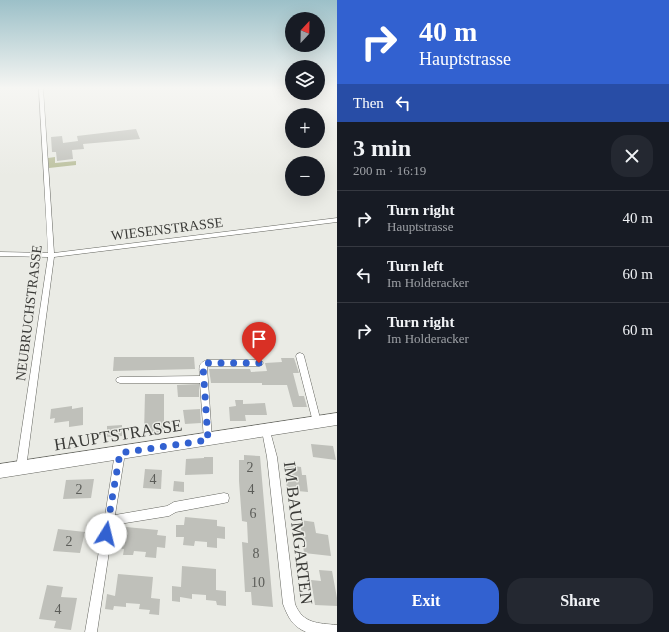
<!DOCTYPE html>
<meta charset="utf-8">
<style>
body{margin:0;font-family:"Times New Roman",serif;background:#242831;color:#f1f3f6;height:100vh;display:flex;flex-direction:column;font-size:15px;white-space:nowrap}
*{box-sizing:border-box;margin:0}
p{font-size:13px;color:#9ea1a6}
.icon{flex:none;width:22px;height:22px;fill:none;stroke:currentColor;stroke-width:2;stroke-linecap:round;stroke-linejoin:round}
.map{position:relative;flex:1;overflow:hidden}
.drawer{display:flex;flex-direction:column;background:#171b24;width:332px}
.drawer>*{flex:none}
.hud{background:#3261d0;color:#fff;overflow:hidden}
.needle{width:26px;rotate:22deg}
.buttons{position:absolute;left:285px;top:12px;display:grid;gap:8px}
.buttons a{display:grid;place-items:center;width:40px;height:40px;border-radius:50%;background:#171b24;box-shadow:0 4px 16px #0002;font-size:20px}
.pin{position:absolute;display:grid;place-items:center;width:34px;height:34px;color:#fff;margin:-41px -17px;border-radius:50% 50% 50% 0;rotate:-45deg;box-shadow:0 0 4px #0007}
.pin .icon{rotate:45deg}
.me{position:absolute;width:44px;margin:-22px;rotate:9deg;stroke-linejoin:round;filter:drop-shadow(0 0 3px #0008)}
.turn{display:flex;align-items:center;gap:14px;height:84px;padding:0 16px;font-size:18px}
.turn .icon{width:52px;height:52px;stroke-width:2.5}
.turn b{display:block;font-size:28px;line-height:34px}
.then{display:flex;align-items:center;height:38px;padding:0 16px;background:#0003;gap:8px;font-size:15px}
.round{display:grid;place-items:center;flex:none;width:42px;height:42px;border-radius:16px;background:#242831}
.overview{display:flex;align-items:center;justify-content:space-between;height:68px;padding:0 16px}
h1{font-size:24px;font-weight:700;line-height:30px}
.cta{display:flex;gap:8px;margin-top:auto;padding:8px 16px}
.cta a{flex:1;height:46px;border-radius:16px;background:#3261d0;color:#fff;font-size:16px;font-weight:700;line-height:46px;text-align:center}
.cta a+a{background:#242831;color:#f1f3f6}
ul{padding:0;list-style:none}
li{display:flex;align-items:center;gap:12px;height:56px;padding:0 16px;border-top:1px solid #363941}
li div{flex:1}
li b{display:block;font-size:15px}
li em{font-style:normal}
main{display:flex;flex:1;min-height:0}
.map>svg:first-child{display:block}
</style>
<main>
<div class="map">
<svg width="337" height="632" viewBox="0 0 337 632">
<rect width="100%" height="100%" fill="#eaebe5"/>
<path fill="#babf9c" d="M55,157V163L76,161V165L49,168L48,158Z"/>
<g fill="#bfc0ba">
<path d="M136,129L140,139L83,144L84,149L72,150L73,159L57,161L56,152H52L51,137L62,136L63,143L78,141L77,136Z"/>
<path d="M114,357H194L195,369L113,371Z"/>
<path d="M281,358H294L299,373H293L299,396H304L307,407H293L287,385H262V383H211L209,369H250L251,372L267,371L265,363L282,362Z"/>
<path d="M199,384V397H178L177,385Z"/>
<path d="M145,394H164V433H144Z"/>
<path d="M235,400H243V404L265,403L267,415H245L246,421H230L229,407L236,406Z"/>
<path d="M72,406V409L83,407V425L69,427V421L54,423L55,418L50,419L51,409Z"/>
<path d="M200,409L201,423L185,424L183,410Z"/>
<path d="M122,425V436L107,437V426Z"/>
<path d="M311,444L333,446L336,460L313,457Z"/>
<path d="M244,455L260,456L273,607L252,605L251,592H245L242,542L248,543L247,522L242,521L239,481V460H244Z"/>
<path d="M204,457H213V474L185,475L186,459L204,458Z"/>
<path d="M285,465L301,467L302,475H306L308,492L287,490Z"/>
<path d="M145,469L162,470L161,489L143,488Z"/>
<path d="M94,479L91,498L63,499L66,480Z"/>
<path d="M174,481L184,482V492L173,491Z"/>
<path d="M185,517L217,520V526L225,527V539L217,538V548L207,547V542L195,541L194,546L183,545L184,537H176V525H184Z"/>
<path d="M300,520L314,522L316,533L328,535L331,556L304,553Z"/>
<path d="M126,527L158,530L157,535L166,536L165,548L157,547L156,558L145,557L146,552L134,551L133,555H123L124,549L115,548L117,536H125Z"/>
<path d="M58,529L85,532L80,553L53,551Z"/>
<path d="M182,566L216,569V590L226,591V606L217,605L216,601L206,600V595L192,594V599L180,597V602L172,601V586L181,587Z"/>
<path d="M319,570L332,571L337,598V606L315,605L311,580L321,581Z"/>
<path d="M118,574L153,577L151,598L160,599L159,615L149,614L150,610L139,609L140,604L126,603V607L114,606L113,610L105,609L107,594L115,596Z"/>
<path d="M47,585L63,587L61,597L77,598L71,630L54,628L56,621L39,619Z"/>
</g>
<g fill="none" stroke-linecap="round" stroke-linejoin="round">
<g stroke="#64655f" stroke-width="1">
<g id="street">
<path d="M39,88H43L54,253L337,218V222L54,257L26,468L24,471L21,473L18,471L16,468L48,257L0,256V252L48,253Z"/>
<path d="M300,353L303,354L304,356L321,422L320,425L317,426L314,425L313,422L296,356L297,354Z"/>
<path d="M207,360H259L262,361L263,363L262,365L259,366H208L207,367L212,440L211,443L208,444L205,443L204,440L200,383H120L117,382L116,380L117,378L120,377L200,376C199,368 198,363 207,360Z"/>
<path d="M266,427L269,428L270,431L277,457L295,604C303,624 318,623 337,625V632H306C292,626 288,617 283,604L267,457L262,431L263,428Z"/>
<path d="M120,448L123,450L125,453L115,515L167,506L174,502L224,493L228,494L229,498L228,502L224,503L176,512L169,516L113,525L97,632H85L104,522L103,520L105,516L115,453L117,450Z"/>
</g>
</g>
<g stroke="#64655f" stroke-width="1">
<path id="primary" d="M337,413V425L0,478V464Z"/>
</g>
<use href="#street" fill="#fff" fill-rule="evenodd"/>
<use href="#primary" fill="#fff" fill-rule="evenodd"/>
</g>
<linearGradient id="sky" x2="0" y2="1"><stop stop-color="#9cc0c8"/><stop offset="0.5" stop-color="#f6f6f3"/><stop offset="1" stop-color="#f6f6f3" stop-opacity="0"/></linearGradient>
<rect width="337" height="176" fill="url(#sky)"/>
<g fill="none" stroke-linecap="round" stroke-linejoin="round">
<path stroke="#3261d0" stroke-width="7" stroke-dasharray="0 12.6" d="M106,534L120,453L208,440L203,366L206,363H259"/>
</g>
<g text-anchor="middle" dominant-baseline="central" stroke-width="3" stroke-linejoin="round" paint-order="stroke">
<g font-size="14" fill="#3a3a37" stroke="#eaebe5">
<text transform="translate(167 229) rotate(-7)">WIESENSTRASSE</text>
<text transform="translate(29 313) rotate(-83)">NEUBRUCHSTRASSE</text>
</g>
<g font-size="14" fill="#5b5c58">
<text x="250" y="467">2</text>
<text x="153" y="479">4</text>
<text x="79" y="489">2</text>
<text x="251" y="489">4</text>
<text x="253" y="513">6</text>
<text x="69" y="541">2</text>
<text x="256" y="553">8</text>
<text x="258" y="582">10</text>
<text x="58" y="609">4</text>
</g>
<g font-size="17" fill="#3a3a37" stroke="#eaebe5">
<text transform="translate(118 435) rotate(-9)">HAUPTSTRASSE</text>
<text transform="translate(298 533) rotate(83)">IM BAUMGARTEN</text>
</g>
</g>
</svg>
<div class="buttons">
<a><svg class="needle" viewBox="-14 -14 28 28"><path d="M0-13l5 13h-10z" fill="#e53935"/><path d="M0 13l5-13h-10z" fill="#9ea1a6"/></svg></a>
<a><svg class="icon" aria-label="layers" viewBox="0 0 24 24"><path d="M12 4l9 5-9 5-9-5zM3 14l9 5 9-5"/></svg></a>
<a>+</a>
<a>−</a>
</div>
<div class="pin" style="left:259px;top:363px;background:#d93025"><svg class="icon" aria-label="arrive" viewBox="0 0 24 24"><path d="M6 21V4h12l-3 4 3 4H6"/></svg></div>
<svg class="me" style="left:106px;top:534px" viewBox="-20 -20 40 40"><circle r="19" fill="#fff"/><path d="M0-13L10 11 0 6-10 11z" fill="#3261d0"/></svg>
</div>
<section class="drawer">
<div class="hud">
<div class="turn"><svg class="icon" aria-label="right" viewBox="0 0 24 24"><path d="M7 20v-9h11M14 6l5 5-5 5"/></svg><div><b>40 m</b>Hauptstrasse</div></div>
<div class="then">Then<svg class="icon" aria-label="left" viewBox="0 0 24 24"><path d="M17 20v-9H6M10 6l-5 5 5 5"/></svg></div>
</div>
<div class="overview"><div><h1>3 min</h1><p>200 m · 16:19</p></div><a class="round"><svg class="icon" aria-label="close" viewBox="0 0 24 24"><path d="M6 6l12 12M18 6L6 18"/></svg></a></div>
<ul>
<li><svg class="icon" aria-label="right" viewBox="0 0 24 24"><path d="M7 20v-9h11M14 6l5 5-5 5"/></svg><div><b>Turn right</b><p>Hauptstrasse</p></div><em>40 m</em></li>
<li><svg class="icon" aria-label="left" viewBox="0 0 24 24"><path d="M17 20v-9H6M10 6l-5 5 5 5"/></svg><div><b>Turn left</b><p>Im Holderacker</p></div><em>60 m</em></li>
<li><svg class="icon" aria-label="right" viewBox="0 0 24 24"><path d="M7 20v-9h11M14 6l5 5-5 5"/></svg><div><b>Turn right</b><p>Im Holderacker</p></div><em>60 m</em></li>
</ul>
<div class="cta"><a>Exit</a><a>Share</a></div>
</section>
</main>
